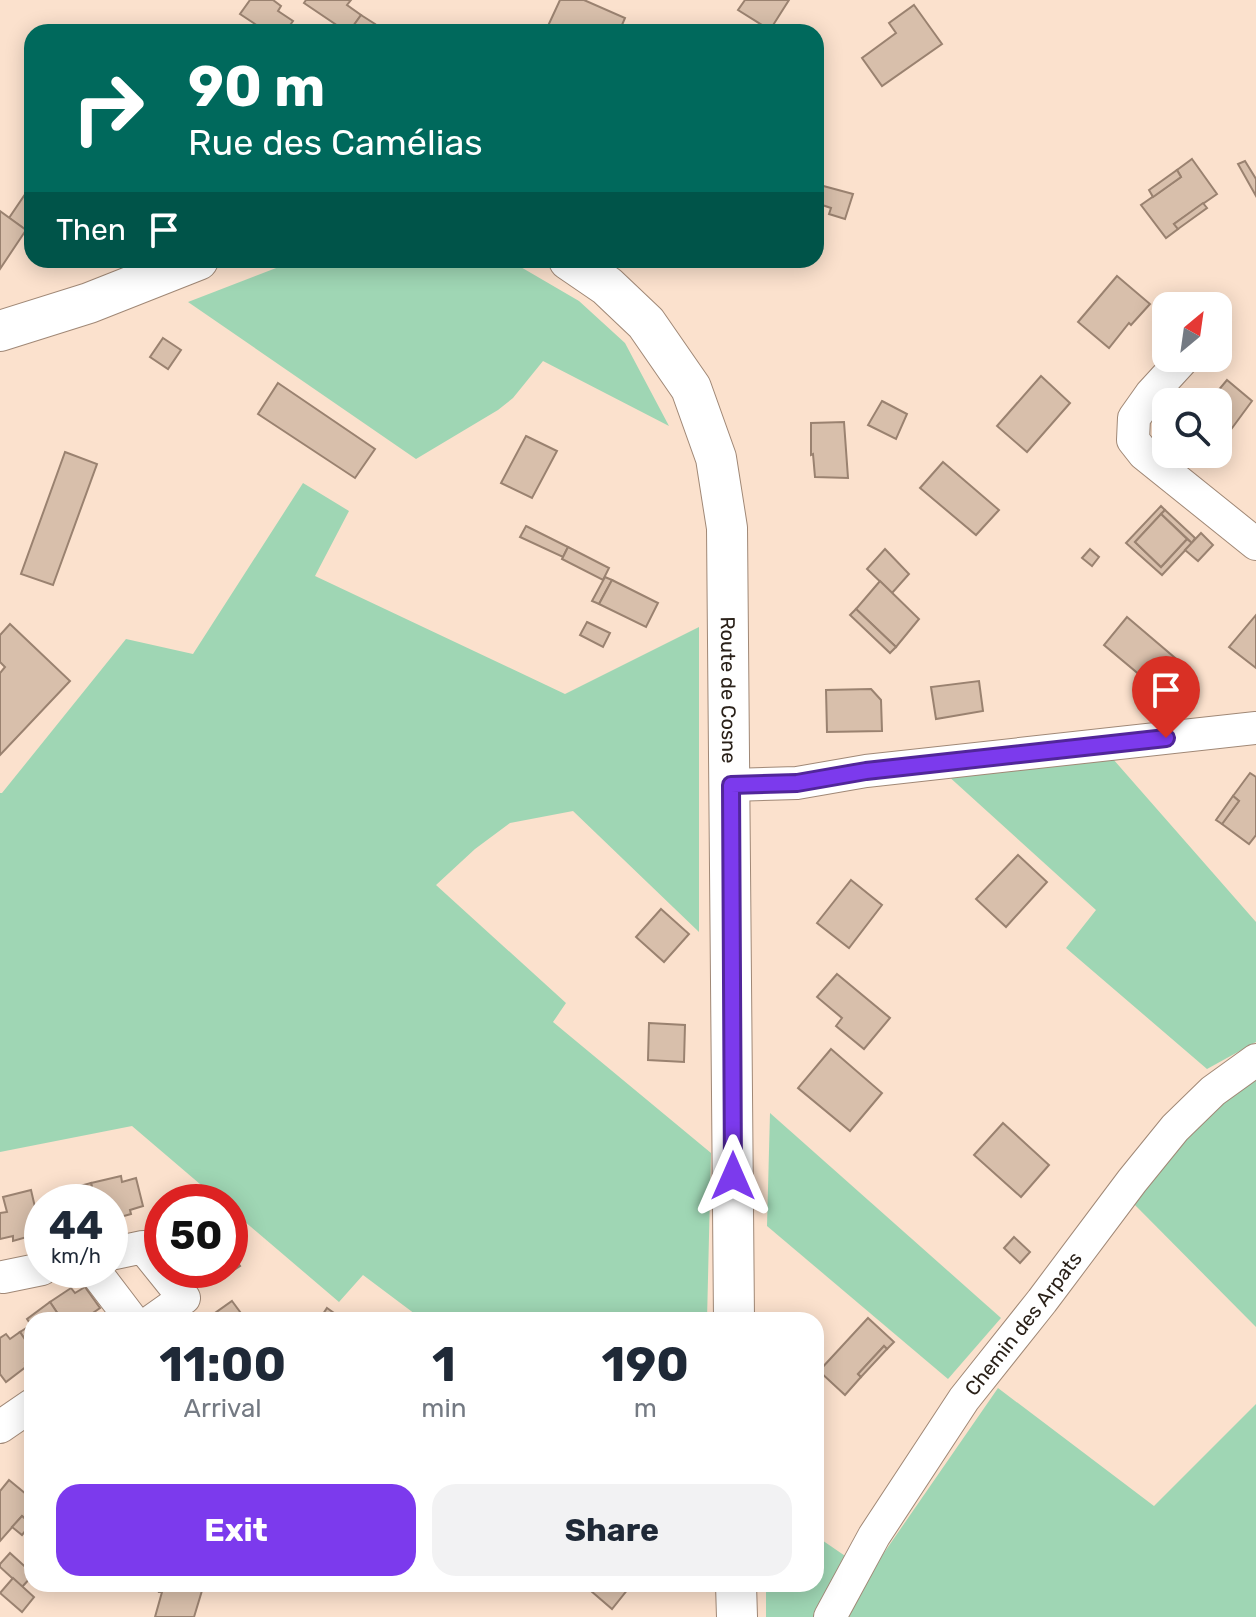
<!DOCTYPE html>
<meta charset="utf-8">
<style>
body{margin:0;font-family:Rubik,sans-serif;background:#f2f2f3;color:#1f2937;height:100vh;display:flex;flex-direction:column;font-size:30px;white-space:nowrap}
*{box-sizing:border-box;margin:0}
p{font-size:26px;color:#747a83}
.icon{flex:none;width:44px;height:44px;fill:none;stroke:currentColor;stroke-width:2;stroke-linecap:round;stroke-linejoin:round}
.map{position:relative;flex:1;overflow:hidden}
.drawer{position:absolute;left:24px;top:1312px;width:800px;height:280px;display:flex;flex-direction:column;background:#fff;border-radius:24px;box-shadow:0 4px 20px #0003}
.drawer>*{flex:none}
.top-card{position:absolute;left:24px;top:24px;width:800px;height:244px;border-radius:24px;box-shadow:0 4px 20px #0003;background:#00695c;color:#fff;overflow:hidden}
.needle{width:52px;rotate:29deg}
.buttons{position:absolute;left:1152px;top:292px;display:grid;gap:16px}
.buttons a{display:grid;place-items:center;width:80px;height:80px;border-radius:16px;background:#fff;box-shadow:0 4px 20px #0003;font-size:40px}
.speed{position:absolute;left:24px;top:1184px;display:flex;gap:16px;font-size:40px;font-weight:700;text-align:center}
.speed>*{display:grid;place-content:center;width:104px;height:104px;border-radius:50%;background:#fff;box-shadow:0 4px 20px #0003;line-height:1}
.speed small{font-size:20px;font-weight:400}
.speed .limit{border:12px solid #d22;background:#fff;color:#111}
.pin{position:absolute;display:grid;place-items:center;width:68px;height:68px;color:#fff;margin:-82px -34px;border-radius:50% 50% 50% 0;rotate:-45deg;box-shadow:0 0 8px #0007}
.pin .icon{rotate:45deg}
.me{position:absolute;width:88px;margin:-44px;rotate:0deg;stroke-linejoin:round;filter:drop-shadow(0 0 6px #0008)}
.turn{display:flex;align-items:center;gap:28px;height:168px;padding:0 32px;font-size:36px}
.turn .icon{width:104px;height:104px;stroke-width:2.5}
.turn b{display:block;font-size:56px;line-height:68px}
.then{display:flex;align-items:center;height:76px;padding:0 32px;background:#0003;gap:16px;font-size:30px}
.eta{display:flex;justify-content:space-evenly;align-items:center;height:136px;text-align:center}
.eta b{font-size:48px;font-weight:700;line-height:56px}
.cta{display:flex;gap:16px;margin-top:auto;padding:16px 32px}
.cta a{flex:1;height:92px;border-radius:24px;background:#7c3aed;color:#fff;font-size:32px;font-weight:700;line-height:92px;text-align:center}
.cta a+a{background:#f2f2f3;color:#1f2937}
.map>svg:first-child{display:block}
</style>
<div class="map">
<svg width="1256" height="1617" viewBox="0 0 1256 1617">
<rect width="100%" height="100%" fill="#fbe1cd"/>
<g fill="#9fd6b4">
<path d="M297,260H504L519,266L579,301L625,343L669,426L543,361L513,398L498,410L416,459L188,302Z"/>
<path d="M303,483L349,511L315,576L565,694L699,627V932L573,811L510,823L475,849L436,885L566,1003L553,1022L711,1153L707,1320H423L363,1275L339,1302L230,1209V1202H221L132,1126L0,1152V793H2L126,639L193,654Z"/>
<path d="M1113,759L1256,922V1042L1207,1069L1066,948L1096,910L946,774Z"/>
<path d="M1256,1078V1327L1130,1200L1216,1104Z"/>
<path d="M770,1113L1001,1318L948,1379L767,1226Z"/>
<path d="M998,1388L1154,1506L1256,1404V1617H766V1584H816V1536L870,1573Z"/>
</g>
<g fill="#d8bfab" stroke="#9a8270" stroke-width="2">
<path d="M250,0H273L281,6L278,11L293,21L285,32H267L240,14Z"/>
<path d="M306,0H351L347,5L361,15L349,32H347L304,3Z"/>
<path d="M560,0H584L625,18L619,32H555L547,28Z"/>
<path d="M745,0H789L770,30L738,10Z"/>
<path d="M914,5L942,44L882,86L862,58L896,33L889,23Z"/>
<path d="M361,15L375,24L369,32H349Z"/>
<path d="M1192,159L1217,194L1174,224L1178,229L1166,238L1141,205L1181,177L1177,170Z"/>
<path d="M1245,161L1256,179V196L1238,164Z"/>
<path d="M1177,170L1181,177L1153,197L1149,190Z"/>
<path d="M32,184V234L9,218Z"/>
<path d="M816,184L853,194L845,219L829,214L831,208L816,203Z"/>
<path d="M1203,203L1207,208L1178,229L1174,224Z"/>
<path d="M0,211L26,230L0,269Z"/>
<path d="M1117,276L1150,304L1131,325L1129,323L1109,348L1078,322Z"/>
<path d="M163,338L181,350L168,369L150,357Z"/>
<path d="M1041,376L1070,403L1027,452L997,426Z"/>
<path d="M1227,380L1252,401L1224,439L1218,435V402H1200L1206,394L1212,398Z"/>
<path d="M278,383L375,449L355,478L258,414Z"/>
<path d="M882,401L907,414L896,439L868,425Z"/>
<path d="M844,422L848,478L815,477L813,454L811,455V423Z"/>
<path d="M526,436L557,451L532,498L501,483Z"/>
<path d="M65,452L97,464L53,585L21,574Z"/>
<path d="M943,462L999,510L976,535L920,488Z"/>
<path d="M1161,506L1165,510L1135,542L1161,567L1187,539L1192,543L1162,575L1126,543Z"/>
<path d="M1165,510L1195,538L1192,543L1161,514Z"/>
<path d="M1161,514L1187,539L1161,567L1135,542Z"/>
<path d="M526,526L568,547L563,557L520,537Z"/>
<path d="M1201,533L1213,545L1198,561L1185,550Z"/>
<path d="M568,547L609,568L603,580L562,559Z"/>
<path d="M885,549L909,574L892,593L867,569Z"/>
<path d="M1090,549L1099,557L1092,566L1082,558Z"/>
<path d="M605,577L612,580L599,604L592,601Z"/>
<path d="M612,580L658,603L646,627L599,604Z"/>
<path d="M880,581L919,619L896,647L856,609Z"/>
<path d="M856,609L896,647L890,653L850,615Z"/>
<path d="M1256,615V668L1229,647Z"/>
<path d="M1127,617L1181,663L1159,691L1104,645Z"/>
<path d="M587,622L610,633L603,647L580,635Z"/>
<path d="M10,624L70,681L0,755V673L5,667L0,662V635Z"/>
<path d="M979,681L983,711L936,719L931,687Z"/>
<path d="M871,689L881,700L882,731L827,732L826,690Z"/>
<path d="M1250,773L1256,777V835L1249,844L1222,824L1239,801L1233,796Z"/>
<path d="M1233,796L1239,801L1222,824L1216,820Z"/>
<path d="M1018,855L1047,882L1006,927L976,899Z"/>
<path d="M851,880L882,905L849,948L817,923Z"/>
<path d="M661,909L689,934L664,962L636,937Z"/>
<path d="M837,974L890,1018L864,1049L836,1026L842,1018L817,997Z"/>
<path d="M649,1023L685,1025L684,1062L648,1060Z"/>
<path d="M831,1049L882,1093L850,1131L798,1088Z"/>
<path d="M1003,1123L1049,1165L1021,1197L974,1155Z"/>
<path d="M121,1176L122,1182L136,1178L143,1206L130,1210L131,1214L110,1220V1202H95L91,1183Z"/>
<path d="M91,1183L95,1202H51L66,1198L65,1190Z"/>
<path d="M31,1190L41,1233L13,1241V1236L0,1239V1213L7,1212L3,1197Z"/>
<path d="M1014,1237L1030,1252L1020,1263L1004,1248Z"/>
<path d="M230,1240L237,1251L232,1254L240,1266L216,1282L209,1270L204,1274L202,1270H230Z"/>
<path d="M85,1287L100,1308L90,1315L94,1320H62L50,1302L71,1288L75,1293Z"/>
<path d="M232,1301L246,1320H210L208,1318Z"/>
<path d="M50,1302L62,1320H32V1350L20,1332L31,1325L27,1319Z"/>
<path d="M327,1308L341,1318L339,1320H319Z"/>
<path d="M868,1318L894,1342L887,1349L884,1346L858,1374L861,1377L845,1395L819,1371Z"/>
<path d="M20,1332L32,1350V1358L25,1363L27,1366L6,1382L0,1374V1338L6,1334L10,1339Z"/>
<path d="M884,1346L887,1349L861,1377L858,1374Z"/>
<path d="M816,1398H818L819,1449H816Z"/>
<path d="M9,1480L32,1499V1523L22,1516L0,1541V1491Z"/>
<path d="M22,1516L31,1524L22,1535L12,1527Z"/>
<path d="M10,1553L32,1573V1576L22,1587L0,1567V1564Z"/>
<path d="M13,1578L34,1597L22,1612L0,1593Z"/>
<path d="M161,1584H204L194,1617H155L162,1592H159Z"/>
<path d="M585,1584H632L612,1609L584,1585Z"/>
</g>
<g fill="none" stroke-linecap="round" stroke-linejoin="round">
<g stroke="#a08876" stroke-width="34">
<g id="minor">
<path d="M1184,358L1151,394L1134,418L1133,440L1144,454L1256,544"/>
<path d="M731,785L797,783L866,771L1256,728"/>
<path d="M110,1254L143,1247L184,1298L153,1320"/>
<path d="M94,1270L132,1320"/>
<path d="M3,1277L42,1269"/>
<path d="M0,1427L32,1405"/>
<path id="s1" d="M830,1617L874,1536L964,1399L1042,1301L1132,1181L1175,1128L1213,1091L1256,1060"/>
</g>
</g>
<g stroke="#a08876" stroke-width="42">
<g id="major">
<path id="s2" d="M569,260L607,286L646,323L691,388L716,458L727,528L734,1320"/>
<path d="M0,331L89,303L198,260"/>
<path d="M736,1584L737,1617"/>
</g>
</g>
<use href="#minor" stroke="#fff" stroke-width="32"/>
<use href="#major" stroke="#fff" stroke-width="40"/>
</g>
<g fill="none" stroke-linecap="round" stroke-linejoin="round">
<g stroke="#51269a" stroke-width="20">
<path id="route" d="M733,1176L731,785L797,783L866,771L1166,738"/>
</g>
<use href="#route" stroke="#7c3aed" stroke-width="14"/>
</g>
<g text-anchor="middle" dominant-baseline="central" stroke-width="6" stroke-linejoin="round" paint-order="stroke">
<g font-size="20" fill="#2a2119" stroke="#fcf2ea">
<text stroke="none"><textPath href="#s2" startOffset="486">Route de Cosne</textPath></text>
<text stroke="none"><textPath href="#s1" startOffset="352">Chemin des Arpats</textPath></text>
</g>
</g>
</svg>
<div class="buttons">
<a><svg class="needle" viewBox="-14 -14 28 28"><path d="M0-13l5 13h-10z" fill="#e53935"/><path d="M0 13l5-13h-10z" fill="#747a83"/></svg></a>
<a><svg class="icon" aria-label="search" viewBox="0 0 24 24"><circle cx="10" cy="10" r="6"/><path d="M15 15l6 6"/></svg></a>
</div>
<div class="speed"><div>44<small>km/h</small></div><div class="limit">50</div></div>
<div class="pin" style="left:1166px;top:738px;background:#d93025"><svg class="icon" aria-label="arrive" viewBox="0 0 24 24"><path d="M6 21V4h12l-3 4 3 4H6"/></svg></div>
<svg class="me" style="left:733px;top:1176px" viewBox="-20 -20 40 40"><path d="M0-17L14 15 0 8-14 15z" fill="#7c3aed" stroke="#fff" stroke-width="4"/></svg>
<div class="top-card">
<div class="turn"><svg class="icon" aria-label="right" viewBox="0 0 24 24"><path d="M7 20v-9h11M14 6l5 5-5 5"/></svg><div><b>90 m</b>Rue des Camélias</div></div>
<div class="then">Then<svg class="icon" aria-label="arrive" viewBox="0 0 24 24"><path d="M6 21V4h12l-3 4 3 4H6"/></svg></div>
</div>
<section class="drawer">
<div class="eta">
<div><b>11:00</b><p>Arrival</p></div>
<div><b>1</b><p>min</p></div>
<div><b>190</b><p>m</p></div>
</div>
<div class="cta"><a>Exit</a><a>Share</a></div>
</section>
</div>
